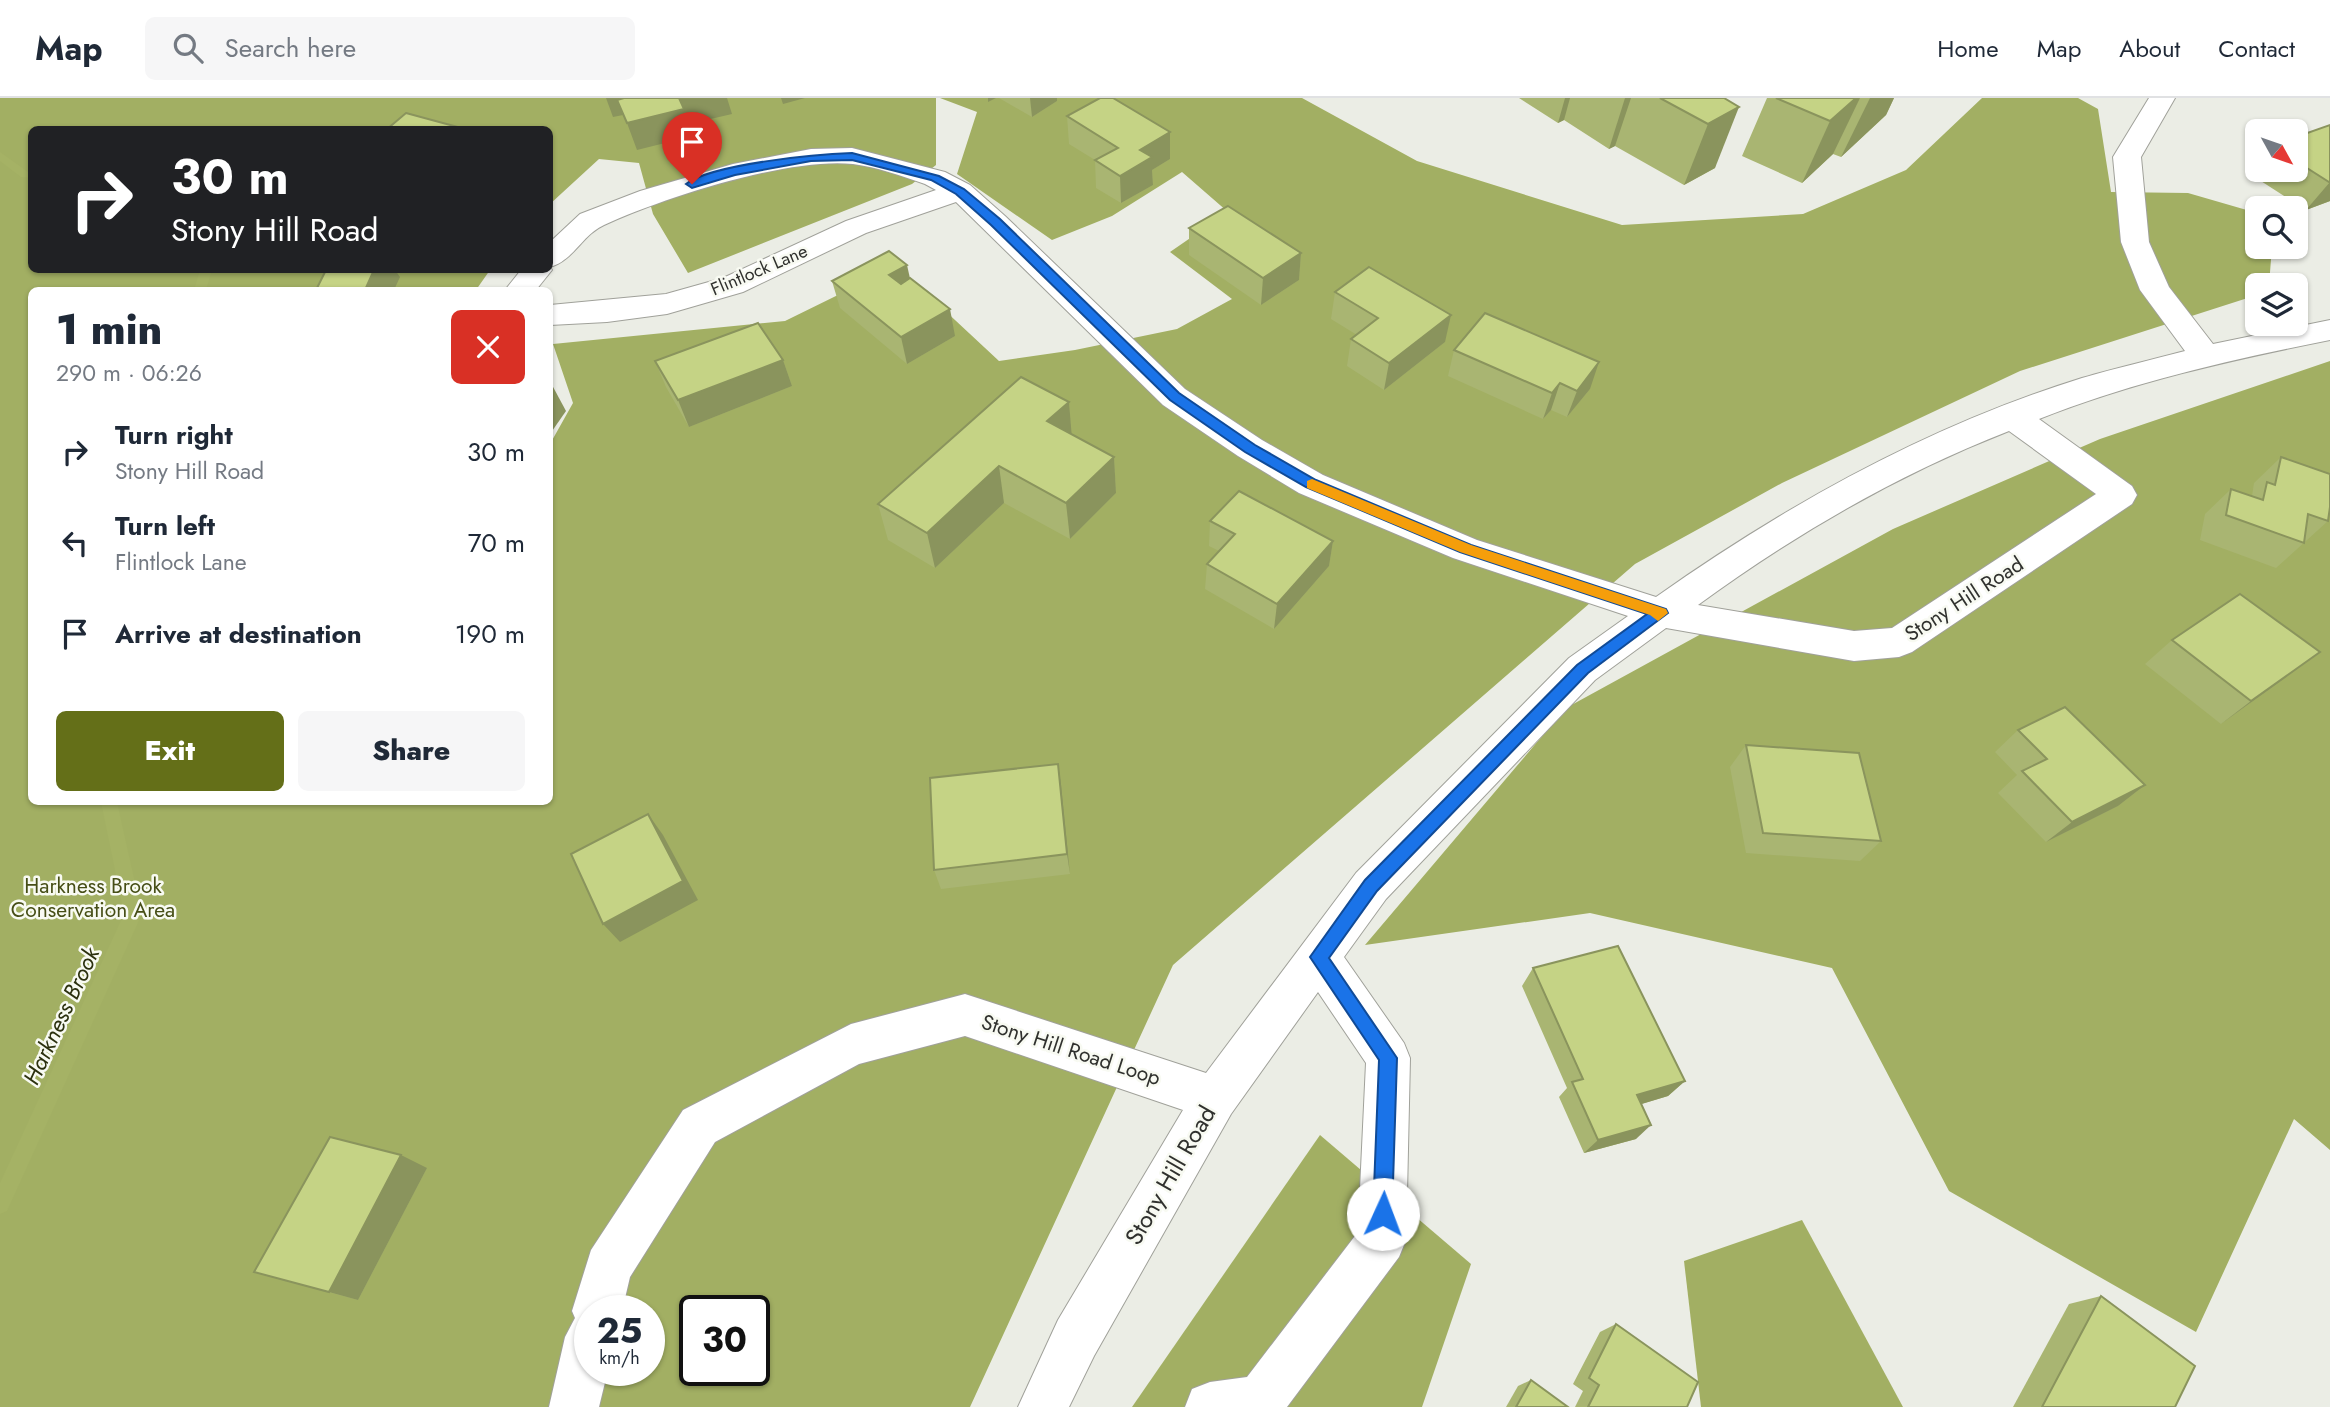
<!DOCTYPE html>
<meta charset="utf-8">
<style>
body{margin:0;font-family:Jost,sans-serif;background:#f6f6f7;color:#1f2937;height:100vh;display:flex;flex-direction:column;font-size:26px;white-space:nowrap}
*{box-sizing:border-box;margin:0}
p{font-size:23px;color:#747a83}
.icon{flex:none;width:38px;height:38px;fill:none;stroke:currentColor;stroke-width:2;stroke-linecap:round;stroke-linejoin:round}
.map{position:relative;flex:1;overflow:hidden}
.side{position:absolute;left:28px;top:189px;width:525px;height:518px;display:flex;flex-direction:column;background:#fff;border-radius:10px;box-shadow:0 2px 5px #0004}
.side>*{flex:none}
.top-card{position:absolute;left:28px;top:28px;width:525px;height:147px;border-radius:10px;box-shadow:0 2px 5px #0004;background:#202124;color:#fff;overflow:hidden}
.needle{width:46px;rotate:130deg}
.tools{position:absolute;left:2245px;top:21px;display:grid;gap:14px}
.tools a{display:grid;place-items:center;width:63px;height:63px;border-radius:10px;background:#fff;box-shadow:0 2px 5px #0004;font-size:35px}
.speed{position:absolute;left:574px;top:1197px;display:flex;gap:14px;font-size:35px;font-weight:700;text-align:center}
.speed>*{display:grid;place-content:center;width:91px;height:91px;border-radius:50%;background:#fff;box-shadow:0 2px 5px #0004;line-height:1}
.speed small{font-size:18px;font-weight:400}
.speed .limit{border:4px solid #111;border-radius:10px;background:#fff;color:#111}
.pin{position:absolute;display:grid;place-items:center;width:60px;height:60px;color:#fff;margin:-72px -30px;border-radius:50% 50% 50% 0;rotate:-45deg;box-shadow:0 0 7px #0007}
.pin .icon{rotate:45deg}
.me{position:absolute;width:77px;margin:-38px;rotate:2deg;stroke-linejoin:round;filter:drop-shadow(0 0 5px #0008)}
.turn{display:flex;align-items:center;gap:24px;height:147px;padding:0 28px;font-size:32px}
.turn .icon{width:91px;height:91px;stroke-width:2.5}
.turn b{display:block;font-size:49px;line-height:60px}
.round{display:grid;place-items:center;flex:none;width:74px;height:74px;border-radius:10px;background:#f6f6f7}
.head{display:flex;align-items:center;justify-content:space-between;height:119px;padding:0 28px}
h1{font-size:42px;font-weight:800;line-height:52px}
.button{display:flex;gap:14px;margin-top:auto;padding:14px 28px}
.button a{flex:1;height:80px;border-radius:10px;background:#646f18;color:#fff;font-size:28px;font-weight:800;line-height:80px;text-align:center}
.button a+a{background:#f6f6f7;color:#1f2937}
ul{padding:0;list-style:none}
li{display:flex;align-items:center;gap:21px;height:91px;padding:0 28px}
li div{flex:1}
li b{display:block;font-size:26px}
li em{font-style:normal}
header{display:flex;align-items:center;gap:42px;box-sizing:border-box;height:98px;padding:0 35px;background:#fff;border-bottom:2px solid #e0e1e3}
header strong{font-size:33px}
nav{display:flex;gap:38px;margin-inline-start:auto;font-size:24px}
.search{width:490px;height:63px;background:#f6f6f7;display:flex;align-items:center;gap:18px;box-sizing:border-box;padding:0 24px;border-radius:10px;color:#747a83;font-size:26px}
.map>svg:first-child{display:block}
</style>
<header>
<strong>Map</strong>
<div class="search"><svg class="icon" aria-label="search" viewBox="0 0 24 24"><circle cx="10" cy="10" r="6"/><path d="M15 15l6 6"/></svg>Search here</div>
<nav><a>Home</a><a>Map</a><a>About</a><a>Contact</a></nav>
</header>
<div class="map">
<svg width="2330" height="1309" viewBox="0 0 2330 1309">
<rect width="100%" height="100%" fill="#ebede5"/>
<g fill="#a2af63" fill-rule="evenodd">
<path d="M0,0H936V67L912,86L688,175L653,116L639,65L599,61L550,106V32H32V172H490L476,192H32V704H550V346L573,305L553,246L785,223L897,168L999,263L1075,252L1177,231L1232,201L1170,154L1228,114L1182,74L1112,118L1052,142L957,76L977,14L940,0H1302L1417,63L1622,127L1803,116L1906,72L1982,0H2078L2098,11L2111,94L2188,95L2257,115L2258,149H2272L2269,187H2258L2257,197L2020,273L1782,385L1635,466L1173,867L970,1309H0ZM590,1213H649V1272H590ZM695,1213H754V1272H695Z"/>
<path d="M2330,263V1052L2294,1021L2196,1234L1949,1093L1832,870L1590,815L1365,847L1566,610L1893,431L2100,341Z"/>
<path d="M1320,1037L1471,1166L1422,1309H1132Z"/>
<path d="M1802,1122L1903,1309H1701L1684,1163Z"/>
</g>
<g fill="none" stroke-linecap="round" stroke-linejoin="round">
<g fill="#a5b265" fill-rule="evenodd">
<path d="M0,54L28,74H32V80L21,79L0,63Z"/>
<path d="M200,172H212L206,192H194Z"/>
<path d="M101,704H117L142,816L7,1113L0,1116V1085L124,816Z"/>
</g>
<g stroke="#a0a19a" stroke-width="2">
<path id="street" d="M2149,0H2175L2141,59L2149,144L2169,189L2213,246L2330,222V242C2230,262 2133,284 2039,321L2132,388L2137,397L2132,406L1912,554L1899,559L1854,563L1666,530L1595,582L1386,801L1344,859L1404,945L1410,960L1406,1142L1399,1159L1287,1309H1185L1192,1291L1210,1284L1247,1279L1358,1134L1366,965L1318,894L1231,1016L1094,1258L1069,1309H1018L1058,1222L1183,1012L965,938L859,966L715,1044L630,1179L622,1213H590V1272H608L599,1309H549L565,1239L575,1220L572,1213L591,1152L683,1012L851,926L965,896L1206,975L1356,775L1569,560L1628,518L1453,460L1299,395L1238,358L1163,307L956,104L866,135L743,194L667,216L607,224L550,227V207L666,196L723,180L846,123L936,92L925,86C902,78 877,69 853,66C789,59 663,100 604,127C583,136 573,163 550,169L552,172L536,192H505L521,172H550V144L580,116L640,93L733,66L811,51L852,50L945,74L970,87L1005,118L1185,291L1262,342L1323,377L1477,442L1656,499C1786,407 1928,328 2082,280C2116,270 2151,262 2185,253L2140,192L2121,144L2113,59ZM2009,333L2096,396L1892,530L1854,533L1698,507C1794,437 1898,376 2009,333Z"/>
</g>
<use href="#street" fill="#fff" fill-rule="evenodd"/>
</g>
<g fill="#a9b572">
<path d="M999,0H1057V3L1032,19Z"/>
<path d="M1519,0H1724L1715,70L1684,87L1615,48L1609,51L1564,22L1558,25Z"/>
<path d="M1767,0H1894L1886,17L1841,59L1833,56L1802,85L1742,58Z"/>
<path d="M1067,18L1170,61L1152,72L1153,87L1121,105L1096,90L1095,62L1069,46Z"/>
<path d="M2330,27V103L2306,112L2250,76L2258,67V72H2296V39Z"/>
<path d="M1189,130L1301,155L1299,182L1261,207L1189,157Z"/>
<path d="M910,181L955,238L907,266L840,210L832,183Z"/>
<path d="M1335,194L1445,244L1384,292L1347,268L1351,241L1357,237L1331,221Z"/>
<path d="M1454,252L1590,291L1567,319L1551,312L1543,321L1448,278Z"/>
<path d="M783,262L792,288L689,329L666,289L655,263Z"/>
<path d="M1069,304L1071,336L1114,359L1116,395L1070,441L1004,405L935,470L888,442L878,406Z"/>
<path d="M2281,359L2328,423L2276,470L2200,442L2205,416L2231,391L2252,398L2254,385Z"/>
<path d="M1210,423L1333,443L1329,468L1274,531L1205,491L1207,466L1219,453L1209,448Z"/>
<path d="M2172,542L2320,554L2289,577L2221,626L2145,566Z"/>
<path d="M2018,632L2145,687L2118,708L2046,744L1998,695L2017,677L1995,654Z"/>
<path d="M1746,647L1881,743L1860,763L1746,755L1730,669Z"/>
<path d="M1061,687L1070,776L941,791L934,772Z"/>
<path d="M1533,870L1685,983L1668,998L1641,1006L1636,1041L1584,1055L1559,999L1567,990L1522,888Z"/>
<path d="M427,1070L358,1202L254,1174Z"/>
<path d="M2101,1198L2175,1309H2013L2069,1206Z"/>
<path d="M1616,1226L1687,1309H1575L1583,1293L1573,1286L1600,1234Z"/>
<path d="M1531,1282L1568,1309H1506L1518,1288Z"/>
</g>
<g fill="#8a945d">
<path d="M606,0H630L623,17L613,19Z"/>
<path d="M679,0H727L732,16L689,26L693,38L637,52L627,25Z"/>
<path d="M781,0H805L783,6Z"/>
<path d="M988,0H996L988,4Z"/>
<path d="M1030,0H1057V3L1032,19Z"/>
<path d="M1565,0H1570L1564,22L1558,25Z"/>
<path d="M1625,0H1631L1615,48L1609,51Z"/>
<path d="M1856,0H1860L1833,56L1802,85L1830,23Z"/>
<path d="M1870,0H1894L1886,17L1841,59Z"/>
<path d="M1739,9L1715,70L1684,87L1708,26Z"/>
<path d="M1170,34V61L1152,72L1153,87L1121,105L1120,78L1140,52Z"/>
<path d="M2330,84V103L2306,112Z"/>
<path d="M1301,155L1299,182L1261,207L1263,180Z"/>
<path d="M907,167L913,194L889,177Z"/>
<path d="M374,172H395L400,179L394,192H365Z"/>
<path d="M950,211L955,238L907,266L901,239Z"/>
<path d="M1451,217L1445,244L1384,292L1389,265Z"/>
<path d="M783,262L792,288L689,329L678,302Z"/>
<path d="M1599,264L1590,291L1567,319L1577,293Z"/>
<path d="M1560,285L1551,312L1543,321L1552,295Z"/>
<path d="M552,287L566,313L550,336V290Z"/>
<path d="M1069,304L1072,341L1047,323Z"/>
<path d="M1114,359L1116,395L1070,441L1066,405Z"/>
<path d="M999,368L1004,405L935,470L927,435Z"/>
<path d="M1333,443L1329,468L1274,531L1277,506Z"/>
<path d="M2320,554L2289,577L2221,626L2251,603Z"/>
<path d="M1058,666L1061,687L1070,776L1067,756Z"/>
<path d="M2145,687L2118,708L2046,744L2072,724Z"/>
<path d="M648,716L663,737L698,802L620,844L603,826Z"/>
<path d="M1685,983L1668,998L1622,1012L1637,997Z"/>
<path d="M1651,1027L1636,1041L1584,1055L1598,1042Z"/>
<path d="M401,1057L427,1070L358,1202L329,1194Z"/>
</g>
<g fill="#c5d385" stroke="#8a945d" stroke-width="2">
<path d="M624,0H679L684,11L627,25L617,2Z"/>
<path d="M1100,0H1113L1170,34L1140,52L1152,59L1120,78L1095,62L1118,50L1067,18Z"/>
<path d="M1660,0H1724L1739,9L1708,26Z"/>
<path d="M1776,0H1856L1830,23Z"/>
<path d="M406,15L465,31L386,32Z"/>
<path d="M2330,27V84H2329L2296,63V39Z"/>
<path d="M1228,108L1301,155L1263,180L1189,130Z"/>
<path d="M889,153L907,167L889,177L901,186L910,180L950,211L901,239L832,183Z"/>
<path d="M1369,169L1451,217L1389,265L1351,241L1378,220L1335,194Z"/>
<path d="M326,172H374L365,192H316Z"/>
<path d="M1485,215L1599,264L1577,293L1560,285L1552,295L1454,252Z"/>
<path d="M758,225L783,262L678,302L655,263Z"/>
<path d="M1021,279L1069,304L1047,323L1114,359L1066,405L999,368L927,435L878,406Z"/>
<path d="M2281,359L2330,376V409L2328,423L2308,416L2304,445L2226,417L2231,391L2263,402L2267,384L2275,387Z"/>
<path d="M1239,393L1333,443L1277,506L1207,466L1235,436L1210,423Z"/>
<path d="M2240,496L2320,554L2251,603L2172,542Z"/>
<path d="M2065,609L2145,687L2072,724L2022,673L2047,661L2018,632Z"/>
<path d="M1746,647L1859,655L1881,743L1763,735Z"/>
<path d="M1058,666L1067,756L934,772L930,680Z"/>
<path d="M648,716L683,783L603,826L571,756Z"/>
<path d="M1618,848L1685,983L1637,997L1651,1027L1598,1042L1572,984L1583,981L1533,870Z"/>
<path d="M330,1039L401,1057L329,1194L254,1174Z"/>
<path d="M2101,1198L2195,1268L2175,1309H2042Z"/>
<path d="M1616,1226L1698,1284L1687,1309H1588L1599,1287L1589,1280Z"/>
<path d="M1531,1282L1568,1309H1516Z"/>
</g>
<path fill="#1a73e8" stroke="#114b97" stroke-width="2" d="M852,55L939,78L964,91L1000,121L1179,295L1255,347L1316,382L1471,447L1666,511L1668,515L1588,575L1377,793L1329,860L1397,960L1392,1116L1390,1123L1383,1126L1376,1123L1373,1116L1379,962L1310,859L1365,782L1577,567L1647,516L1460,454L1306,389L1245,354L1170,302L991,127L956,96L931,82L852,62L811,63L735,77L692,90L686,86C712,66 817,56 852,55Z"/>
<path fill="#f59e0b" d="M1312,381L1471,447L1666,511L1668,515L1658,523L1650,517L1460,454L1307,390V383Z"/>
<g text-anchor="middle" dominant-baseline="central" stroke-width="5" stroke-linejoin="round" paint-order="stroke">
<g font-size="18" fill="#30312e" stroke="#f8faf2">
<text transform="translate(759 172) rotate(-23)">Flintlock Lane</text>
</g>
<g font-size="21" fill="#30312e" stroke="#f8faf2">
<text transform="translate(1964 501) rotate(-33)">Stony Hill Road</text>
<text transform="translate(1071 952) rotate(18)">Stony Hill Road Loop</text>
</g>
<g font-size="21" fill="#464e16" stroke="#f8faf2">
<text x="93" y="788">Harkness Brook<tspan x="93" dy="24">Conservation Area</tspan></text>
</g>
<g font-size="23" font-style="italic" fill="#2c310f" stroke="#f8faf2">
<text transform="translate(61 918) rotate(-65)">Harkness Brook</text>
</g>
<g font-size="24" fill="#30312e" stroke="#f8faf2">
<text transform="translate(1170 1077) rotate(-60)">Stony Hill Road</text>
</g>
</g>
</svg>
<div class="tools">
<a><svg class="needle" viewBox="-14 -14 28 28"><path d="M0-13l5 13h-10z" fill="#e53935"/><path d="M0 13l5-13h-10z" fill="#747a83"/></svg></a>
<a><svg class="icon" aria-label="search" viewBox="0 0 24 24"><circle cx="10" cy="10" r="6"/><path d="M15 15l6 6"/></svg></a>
<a><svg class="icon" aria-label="layers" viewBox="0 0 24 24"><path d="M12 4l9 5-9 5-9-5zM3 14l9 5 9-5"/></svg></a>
</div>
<div class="speed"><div>25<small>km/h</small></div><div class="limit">30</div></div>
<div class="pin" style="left:692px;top:86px;background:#d93025"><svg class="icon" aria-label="arrive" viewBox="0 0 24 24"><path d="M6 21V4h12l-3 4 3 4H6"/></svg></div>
<svg class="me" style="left:1383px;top:1116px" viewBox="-20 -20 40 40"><circle r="19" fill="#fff"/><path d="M0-13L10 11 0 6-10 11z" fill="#1a73e8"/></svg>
<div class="top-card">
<div class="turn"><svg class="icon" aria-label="right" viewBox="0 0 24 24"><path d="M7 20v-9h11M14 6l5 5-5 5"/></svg><div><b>30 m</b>Stony Hill Road</div></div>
</div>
<section class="side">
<div class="head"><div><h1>1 min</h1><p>290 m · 06:26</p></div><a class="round" style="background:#d93025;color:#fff"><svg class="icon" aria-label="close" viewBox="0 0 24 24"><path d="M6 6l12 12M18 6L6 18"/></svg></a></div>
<ul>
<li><svg class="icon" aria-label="right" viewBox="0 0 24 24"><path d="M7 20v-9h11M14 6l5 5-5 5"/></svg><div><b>Turn right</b><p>Stony Hill Road</p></div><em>30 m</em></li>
<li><svg class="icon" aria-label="left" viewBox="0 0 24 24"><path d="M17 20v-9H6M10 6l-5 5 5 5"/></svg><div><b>Turn left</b><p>Flintlock Lane</p></div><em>70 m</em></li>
<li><svg class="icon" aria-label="arrive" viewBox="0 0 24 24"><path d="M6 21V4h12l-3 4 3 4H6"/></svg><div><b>Arrive at destination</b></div><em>190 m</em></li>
</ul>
<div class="button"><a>Exit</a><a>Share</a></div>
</section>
</div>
